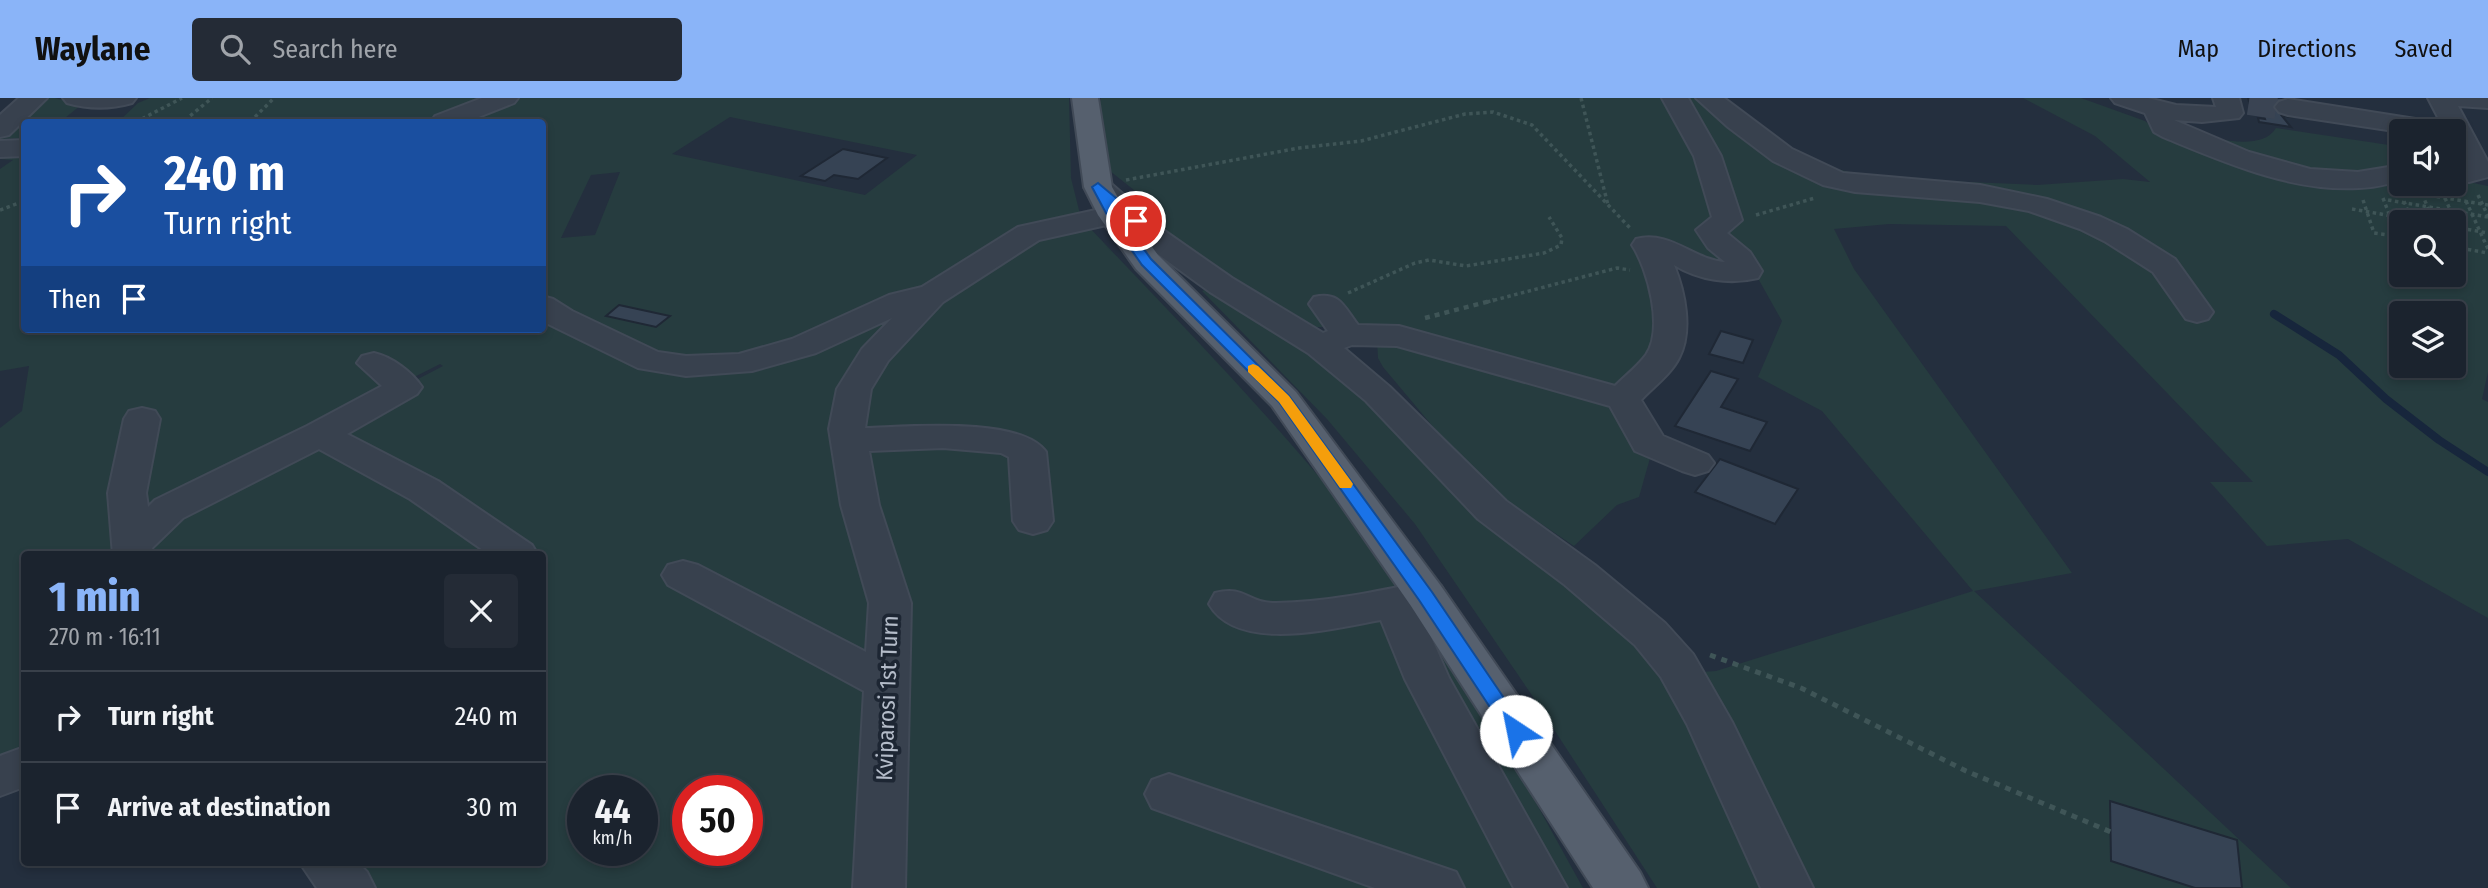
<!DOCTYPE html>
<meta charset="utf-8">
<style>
body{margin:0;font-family:"Fira Sans Condensed",sans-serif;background:#242b36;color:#f1f3f6;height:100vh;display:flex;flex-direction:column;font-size:26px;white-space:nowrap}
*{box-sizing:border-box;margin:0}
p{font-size:23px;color:#a0a4aa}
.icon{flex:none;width:38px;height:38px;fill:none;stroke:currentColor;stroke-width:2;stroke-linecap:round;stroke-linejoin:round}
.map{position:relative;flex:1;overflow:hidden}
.sheet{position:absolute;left:21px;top:453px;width:525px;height:315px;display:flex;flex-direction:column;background:#1b232e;border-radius:7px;box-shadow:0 4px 10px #0003,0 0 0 2px #39404a}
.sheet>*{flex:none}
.guide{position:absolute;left:21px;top:21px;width:525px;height:214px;border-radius:7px;box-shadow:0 4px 10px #0003,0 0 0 2px #39404a;background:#1a4fa0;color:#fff;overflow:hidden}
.buttons{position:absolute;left:2389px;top:21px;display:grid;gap:14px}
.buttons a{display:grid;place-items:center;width:77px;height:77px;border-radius:7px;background:#1b232e;box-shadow:0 4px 10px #0003,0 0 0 2px #39404a;font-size:35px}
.speed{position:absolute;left:567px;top:677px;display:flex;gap:14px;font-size:35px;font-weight:700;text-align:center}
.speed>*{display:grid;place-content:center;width:91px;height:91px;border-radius:50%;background:#1b232e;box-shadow:0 4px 10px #0003,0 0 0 2px #39404a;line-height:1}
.speed small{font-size:18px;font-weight:400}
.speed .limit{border:10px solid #d22;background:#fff;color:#111}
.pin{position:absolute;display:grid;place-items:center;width:60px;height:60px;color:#fff;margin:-30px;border:4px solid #fff;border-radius:50%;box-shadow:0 2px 7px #0007}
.me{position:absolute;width:77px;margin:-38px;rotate:326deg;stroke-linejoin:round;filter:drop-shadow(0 0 5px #0008)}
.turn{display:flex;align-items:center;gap:24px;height:147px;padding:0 28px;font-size:32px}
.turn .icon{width:91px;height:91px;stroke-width:2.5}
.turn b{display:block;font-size:49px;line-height:60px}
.then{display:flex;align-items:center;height:66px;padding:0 28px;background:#0003;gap:14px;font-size:26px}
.round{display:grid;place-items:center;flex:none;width:74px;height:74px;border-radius:7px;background:#242b36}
.summary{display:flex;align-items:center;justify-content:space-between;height:119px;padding:0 28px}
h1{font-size:42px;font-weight:800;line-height:52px;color:#8ab4f8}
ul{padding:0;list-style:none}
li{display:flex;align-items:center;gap:21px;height:91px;padding:0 28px;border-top:2px solid #39404a}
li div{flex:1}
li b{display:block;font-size:26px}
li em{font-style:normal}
header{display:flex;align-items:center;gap:42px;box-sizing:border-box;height:98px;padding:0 35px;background:#8ab4f8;color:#111}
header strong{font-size:33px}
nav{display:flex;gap:38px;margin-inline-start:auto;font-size:24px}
.search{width:490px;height:63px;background:#242b36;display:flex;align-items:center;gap:18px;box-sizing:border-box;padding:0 24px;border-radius:7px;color:#a0a4aa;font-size:26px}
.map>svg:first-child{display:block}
</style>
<header>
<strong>Waylane</strong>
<div class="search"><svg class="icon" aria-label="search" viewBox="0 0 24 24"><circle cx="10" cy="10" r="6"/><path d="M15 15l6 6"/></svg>Search here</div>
<nav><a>Map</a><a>Directions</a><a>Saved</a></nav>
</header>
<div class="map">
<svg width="2488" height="790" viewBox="0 0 2488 790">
<rect width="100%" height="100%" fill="#242f3e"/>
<g fill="#263c3f" fill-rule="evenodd">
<path d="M41,0H55L81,7L60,24H24V40L0,41V37Z"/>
<path d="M150,0H498L435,24H118L138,5Z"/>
<path d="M512,0H1069L1071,80L1081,120C1068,122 1051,121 1039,126C975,156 858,242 839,312C834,333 855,418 860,443L872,445L880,471L890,470L871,367L851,331L857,292L877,257L936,198L1000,157L1047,131L1085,125C1165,209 1246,292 1321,381C1355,422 1381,470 1417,509L1510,658L1583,790H349L326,765H542V457H24V668L0,679V330L22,313L29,268L0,273V71L13,62L0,61V59L24,58V231H542L543,224L551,221L542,218V140L546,139L542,130V24H452ZM730,19L917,57L865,97L672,56ZM620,74L595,137L561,140L591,77ZM440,266L443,268L169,411L131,446L127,395L143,321L153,318L137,398L140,434L167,404ZM583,693H642V752H583ZM688,693H747V752H688Z"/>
<path d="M1101,0H1724L1811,65L1876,80L2037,87L2123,81L2150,84L2095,38L2023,0H2081L2145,23L2160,35L2248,66L2401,80V86H2454V81L2488,88V274L2482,301L2488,304V520L2348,441L2267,448L2210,384H2253L2006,128L1889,126L1834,131L1854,171L2072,475L1974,493L2291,790H1657L1529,593L1415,426L1327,321L1202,193L1214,188L1344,279L1670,576L1716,573L1973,493L1822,313L1758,279L1782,223L1751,168L1669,154L1663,247L1620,289L1328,229H1306L1158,128L1140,107L1139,96L1110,73L1101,30L1095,28ZM2401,124H2454V177H2401ZM2401,215H2454V268H2401Z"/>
<path d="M2276,30L2389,47L2391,51L2401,53V69L2357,77L2309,74L2192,36C2215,40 2262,54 2276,30Z"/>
<path d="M1377,241L1617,308L1652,353L1639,399L1617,407L1574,448L1494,394L1466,368L1383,269L1378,260Z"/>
</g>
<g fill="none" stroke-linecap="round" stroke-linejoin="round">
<path stroke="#17263c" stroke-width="8" d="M2274,216L2339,257L2386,301L2439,342L2488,374"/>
</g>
<g fill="#364354" stroke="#1f2835" stroke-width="2">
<path d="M2248,0H2285L2292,19L2282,18L2291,29L2259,24L2258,20L2265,21L2263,15L2252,14Z"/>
<path d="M843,51L887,60L858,81L834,77L825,83L801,78Z"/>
<path d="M619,207L670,218L656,229L606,218Z"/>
<path d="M1721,233L1753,242L1743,265L1709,256Z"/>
<path d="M1711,273L1738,281L1721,309L1767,324L1750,353L1675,328Z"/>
<path d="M1720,361L1798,391L1775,426L1695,394Z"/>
<path d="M2110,703L2237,742L2242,790H2195L2111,763Z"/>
</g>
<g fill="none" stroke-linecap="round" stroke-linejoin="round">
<path stroke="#3a4453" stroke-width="28" stroke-dasharray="28 14" stroke-linecap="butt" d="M2249,3L2288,9"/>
<g stroke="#414a57" stroke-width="4">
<g id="minor">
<path d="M19,0H47L9,37L0,39V17Z"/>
<path d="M63,0H136L132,5C111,11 88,11 67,5Z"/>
<path d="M482,0H518L514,5L466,24H431L435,18Z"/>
<path d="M1662,0H1688L1721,58L1742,122L1727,135L1750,154L1762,173L1758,180C1729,187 1699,182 1674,167C1685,194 1693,233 1679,260C1671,276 1653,289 1641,302L1663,338L1708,357L1714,365L1708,373L1695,377L1682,373L1635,353L1610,308L1397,248L1352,247L1344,250L1390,289L1506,403L1595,467L1665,525L1693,556L1732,624L1813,790H1761L1687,626L1661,579L1635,547L1565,487L1478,421L1366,303L1308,255L1210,194L1144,146L1120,124L1039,142L943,204L888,263L871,291L865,330C906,329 1021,318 1046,354L1053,423L1047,432L1033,436L1019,432L1013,423L1009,359L1001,355L943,350L869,353L879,407L911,505L905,790H853L864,593L668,487L662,477L668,467L683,463L698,467L866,554L869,505L841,407L829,331L837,291L862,251L892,220L816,255L752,273L686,278L638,270L542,223V198L553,201L572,213L658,254L686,258L739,256L792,241L889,197L922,189L1018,129L1105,110L1084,89L1088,83L1098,81L1108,83L1166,134L1232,180L1323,235L1328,233L1309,206L1314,199C1340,193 1344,209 1358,227L1399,228L1615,288C1625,278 1638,268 1646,257C1664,231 1648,171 1632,147L1636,141C1671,132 1693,162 1725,164L1708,150L1696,132L1712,119L1694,58Z"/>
<path d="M1696,0H1724L1792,51L1843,75L1980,87L2047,101L2101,119L2127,131L2175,161L2213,214L2208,221L2197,224L2186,221L2153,174L2106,144L2080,131L2029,113L1980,104L1855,94L1823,87L1773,63L1728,29Z"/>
<path d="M2111,0H2148L2176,7L2216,9L2213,0H2239L2243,15L2239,20L2202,24L2174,22L2249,54L2310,71L2358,74L2401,67V83C2387,86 2373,90 2359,90C2291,94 2224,64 2163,39L2154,34L2145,15L2115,5Z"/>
<path d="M2428,0H2488V10L2458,8L2488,64V79L2469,84L2454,83V67H2462L2454,50V33L2401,34L2288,17L2279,14L2275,9L2279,4L2288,1L2441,25Z"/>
<path d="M24,42V58L0,59V43Z"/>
<path d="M374,255C392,259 412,274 422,289L417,296L347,336L438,383L532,447L538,457H490L410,401L319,351L183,420L152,450L153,457H113L108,395L124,321L129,313L142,310L155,313L160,321L146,395L148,409L155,402L307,328L382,288L357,265L362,258Z"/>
<path d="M1426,483L1441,488L1447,498L1441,508L1420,514L1449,580L1567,790H1514L1405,581L1381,522C1334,530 1238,556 1209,506L1215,495C1246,487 1246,505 1276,505C1326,504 1377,494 1426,483Z"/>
<path d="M24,649V689L0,698V658Z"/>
<path d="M1169,676L1456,774L1464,790H1375L1152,710L1145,696L1152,682Z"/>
<path d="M300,765H358L367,774L375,790H317Z"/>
</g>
</g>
<g stroke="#414a57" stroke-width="4">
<path id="major" d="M1072,0H1098L1112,89L1127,115L1158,157L1296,294L1441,488L1640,774L1648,790H1593L1411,508L1272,308L1136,171L1098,117L1084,89Z"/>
</g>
<g stroke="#3f5557" stroke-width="3.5" stroke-dasharray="3.5 3.5" stroke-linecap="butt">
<path d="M1581,0L1608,107"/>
<path d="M136,24L182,0"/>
<path d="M187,24L190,18L212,0"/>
<path d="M250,24L274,0"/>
<path d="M1126,82L1299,50L1361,43L1465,16L1493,14L1532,27L1631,131"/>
<path d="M2409,94L2488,107"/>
<path d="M2422,96L2434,124"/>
<path d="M2478,97L2488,118"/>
<path d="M2383,100L2398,139"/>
<path d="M2445,100L2467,151"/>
<path d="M2363,102L2374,135L2401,139"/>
<path d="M2388,102L2488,119"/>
<path d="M2404,103L2412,124"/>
<path d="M2466,103L2488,151"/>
<path d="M2352,111L2426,124"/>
<path d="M0,112L24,103"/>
<path d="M1756,117L1815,100"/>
<path d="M2454,129L2488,135"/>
<path d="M2454,149L2488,155"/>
<path d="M1348,195L1415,165L1429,162L1466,168L1544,155L1561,147L1562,140L1549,119"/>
<path d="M1487,204L1617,170L1630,172"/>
</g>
<path stroke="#3f5557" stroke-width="4.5" stroke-dasharray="5 5" stroke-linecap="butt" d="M1425,220L1494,202"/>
<path stroke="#3f5557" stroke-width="5" stroke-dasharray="6 6" stroke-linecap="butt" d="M1710,557L1801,590L1966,673L2111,734"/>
<use href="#minor" fill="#38414e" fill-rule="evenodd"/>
<use href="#major" fill="#56606e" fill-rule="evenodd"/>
</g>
<path fill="#1a73e8" stroke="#114b97" stroke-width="2" d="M1098,85L1140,120V125H1131L1115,111L1151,161L1289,298L1432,494L1523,628L1526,633L1523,638L1516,641L1509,638L1419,502L1279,304L1142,167L1107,117L1092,89Z"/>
<path fill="#f59e0b" d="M1253,266L1258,268L1289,298L1351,383L1353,386L1351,390H1340L1279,304L1248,274V268Z"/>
<g text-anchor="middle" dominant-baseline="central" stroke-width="7" stroke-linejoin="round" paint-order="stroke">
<g font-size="23" fill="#b4bcc9" stroke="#1d2633">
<text transform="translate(887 600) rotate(-88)">Kviparosi 1st Turn</text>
</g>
</g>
</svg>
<div class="buttons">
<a><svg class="icon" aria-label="sound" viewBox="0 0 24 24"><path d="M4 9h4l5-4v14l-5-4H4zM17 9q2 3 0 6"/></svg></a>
<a><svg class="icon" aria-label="search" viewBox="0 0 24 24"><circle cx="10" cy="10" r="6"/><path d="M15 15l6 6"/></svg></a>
<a><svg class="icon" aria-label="layers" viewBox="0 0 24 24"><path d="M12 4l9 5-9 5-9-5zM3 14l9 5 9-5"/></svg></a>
</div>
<div class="speed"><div>44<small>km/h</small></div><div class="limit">50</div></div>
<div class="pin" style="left:1136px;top:123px;background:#d93025"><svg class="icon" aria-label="arrive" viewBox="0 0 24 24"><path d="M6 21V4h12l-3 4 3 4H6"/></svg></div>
<svg class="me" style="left:1516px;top:633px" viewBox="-20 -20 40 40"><circle r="19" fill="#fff"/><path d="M0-13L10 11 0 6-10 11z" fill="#1a73e8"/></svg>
<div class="guide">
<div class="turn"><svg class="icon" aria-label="right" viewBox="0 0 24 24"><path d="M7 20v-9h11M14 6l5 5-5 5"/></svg><div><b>240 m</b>Turn right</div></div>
<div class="then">Then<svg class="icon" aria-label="arrive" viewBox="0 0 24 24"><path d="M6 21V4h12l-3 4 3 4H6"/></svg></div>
</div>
<section class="sheet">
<div class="summary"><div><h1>1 min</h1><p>270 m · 16:11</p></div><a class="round"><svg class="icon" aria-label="close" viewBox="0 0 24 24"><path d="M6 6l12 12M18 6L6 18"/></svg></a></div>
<ul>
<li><svg class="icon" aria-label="right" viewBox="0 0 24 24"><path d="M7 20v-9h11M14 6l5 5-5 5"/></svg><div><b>Turn right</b></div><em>240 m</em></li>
<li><svg class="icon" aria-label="arrive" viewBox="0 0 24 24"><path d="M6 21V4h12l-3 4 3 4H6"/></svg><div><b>Arrive at destination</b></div><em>30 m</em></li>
</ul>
</section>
</div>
